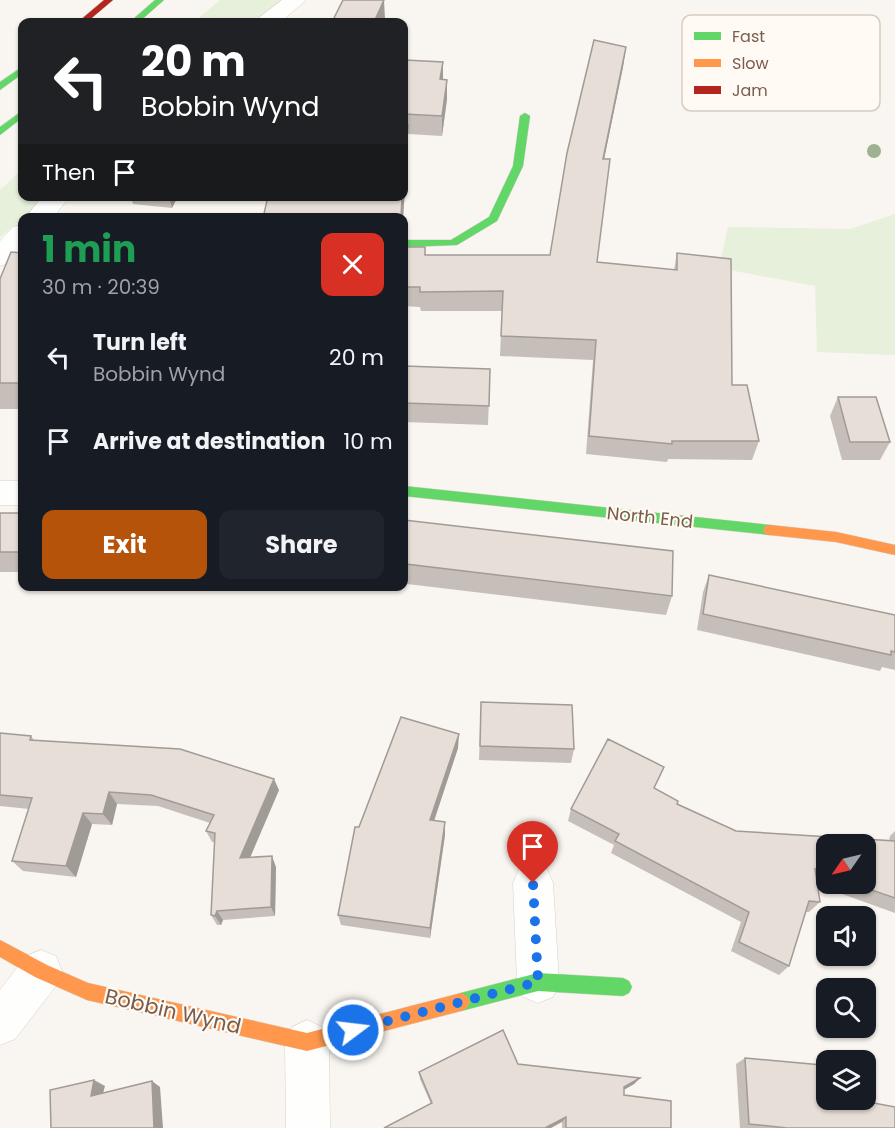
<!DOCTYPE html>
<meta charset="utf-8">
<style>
body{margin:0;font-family:Poppins,sans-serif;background:#20242c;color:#f1f3f6;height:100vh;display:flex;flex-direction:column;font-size:22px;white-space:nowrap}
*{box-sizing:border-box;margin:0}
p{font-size:20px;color:#9ea1a6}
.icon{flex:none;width:33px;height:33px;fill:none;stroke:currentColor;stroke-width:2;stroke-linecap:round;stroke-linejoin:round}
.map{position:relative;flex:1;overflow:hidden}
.details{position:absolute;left:18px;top:213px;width:390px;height:378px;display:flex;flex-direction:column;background:#171b24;border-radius:12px;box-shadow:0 2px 4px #0004}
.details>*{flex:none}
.top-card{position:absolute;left:18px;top:18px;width:390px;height:183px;border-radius:12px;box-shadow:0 2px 4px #0004;background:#202124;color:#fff;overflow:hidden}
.needle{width:39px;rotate:236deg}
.fabs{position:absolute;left:816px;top:834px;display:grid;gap:12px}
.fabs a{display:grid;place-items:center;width:60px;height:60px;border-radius:12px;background:#171b24;box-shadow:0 2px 4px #0004;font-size:30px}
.pin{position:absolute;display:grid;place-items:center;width:51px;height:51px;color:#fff;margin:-62px -26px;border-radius:50% 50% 50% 0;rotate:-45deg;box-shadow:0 0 6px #0007}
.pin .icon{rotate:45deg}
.me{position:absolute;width:66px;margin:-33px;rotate:75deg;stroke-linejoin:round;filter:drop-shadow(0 0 4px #0008)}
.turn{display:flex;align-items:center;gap:21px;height:126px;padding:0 24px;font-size:27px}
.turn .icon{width:78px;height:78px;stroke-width:2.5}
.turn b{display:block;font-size:42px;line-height:51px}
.then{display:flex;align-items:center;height:57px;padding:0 24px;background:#0003;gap:12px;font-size:22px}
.round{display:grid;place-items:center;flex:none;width:63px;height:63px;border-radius:12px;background:#20242c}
.head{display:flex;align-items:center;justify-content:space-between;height:102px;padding:0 24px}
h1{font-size:36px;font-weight:700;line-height:45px;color:#1e9e55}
.button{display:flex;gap:12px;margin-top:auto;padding:12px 24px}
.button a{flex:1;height:69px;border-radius:12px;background:#b45309;color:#fff;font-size:24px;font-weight:700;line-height:69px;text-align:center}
.button a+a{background:#20242c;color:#f1f3f6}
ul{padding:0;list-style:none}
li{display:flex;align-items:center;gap:18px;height:84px;padding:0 24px}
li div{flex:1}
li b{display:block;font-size:22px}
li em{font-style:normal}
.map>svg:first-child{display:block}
</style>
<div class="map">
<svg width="895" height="1128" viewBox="0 0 895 1128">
<rect width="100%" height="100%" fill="#f9f5f0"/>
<g fill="#e7f0db">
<path d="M220,0H284L257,22H194Z"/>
<path d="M22,170V196L48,197L0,237V190Z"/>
<path d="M895,214V355L817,352L815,286L719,268L728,227L850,229Z"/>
</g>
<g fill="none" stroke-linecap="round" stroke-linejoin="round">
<g stroke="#d7d1cb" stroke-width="1">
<g id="street">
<path d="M282,0H306L281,22H258L260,17Z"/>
<path d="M43,196H70L53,218H25Z"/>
<path d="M22,225V249L9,263L0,266V241L13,227Z"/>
<rect x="0" y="481" width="22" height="24"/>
<path d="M533,863L547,869L553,883L559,982L553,997L538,1003L523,997L517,982L513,883L519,869Z"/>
<path d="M41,950L56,956L62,971L56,986L15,1039L0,1045V990L26,956Z"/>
<path d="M307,1020L322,1027L329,1042L330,1128H286L285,1042L292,1027Z"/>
</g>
</g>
<g stroke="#d9d2cb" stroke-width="1">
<g id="fast">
<path d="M155,0H164L139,22H130Z"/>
<path d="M22,67V74L0,90V82Z"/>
<path d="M22,111V118L0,135V127Z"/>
<path d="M525,113L530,116L523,166L497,221L457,245L404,247V240H451L489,217L513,166L520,116Z"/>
<path d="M404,486L770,525L775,526L777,530L775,534L770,535L404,496Z"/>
<path d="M538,973L623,978L629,981L632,987L629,993L623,996L538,991L461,1011L455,1008L452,1002L455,996L461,993Z"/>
</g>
</g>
<g stroke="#d9d2cb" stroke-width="1">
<g id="slow">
<path d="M770,525L836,532L895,545V555L836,542L770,535L765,534L763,530L765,526Z"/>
<path d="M0,940L47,965L88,983L307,1033L461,993L467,996L470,1002L467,1008L461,1011L307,1051L87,1000L35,977L0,957Z"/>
</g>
</g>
<g stroke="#d9d2cb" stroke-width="1">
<path id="jam" d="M104,0H113L87,22H78Z"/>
</g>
<use href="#street" fill="#fefefd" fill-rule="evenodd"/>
<use href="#fast" fill="#63d668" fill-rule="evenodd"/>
<use href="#slow" fill="#ff974d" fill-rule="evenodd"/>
<use href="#jam" fill="#b3261e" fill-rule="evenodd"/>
</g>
<circle fill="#9eb190" cx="874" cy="151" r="7"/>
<g fill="#c6bfb9" fill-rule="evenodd">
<path d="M626,47L623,67L604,159L597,262L674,270L677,253L732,385L759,441L752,460L668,459L667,462L586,454L593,360L500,356L502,311H421L420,307L404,306V247L425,255H550Z"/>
<path d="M404,72L443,79L447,99L442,136L408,134V145L403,218H263L404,196Z"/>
<path d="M130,196H178L172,208L133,204Z"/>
<path d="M22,253V409H0V279Z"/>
<path d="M404,366L490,369L488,425L404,422Z"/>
<path d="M838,397L890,442L880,460H842L830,416Z"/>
<rect x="0" y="513" width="22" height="59"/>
<path d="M404,520L672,596L666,615L407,584V577H404Z"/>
<path d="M709,575L895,615V670L882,667L880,671L697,630L703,592Z"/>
<path d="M481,702L574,749L571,763L479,760Z"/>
<path d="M0,733L31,736L34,740L279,790L250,858L276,867L275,916L223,920L221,925H217L211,915L215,842H212L206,831L210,823L158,806L117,804L112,825L92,824L76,877L23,871L12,861L29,809L0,806Z"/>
<path d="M458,748L434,821L445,835L430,938L341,925L338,915L359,827Z"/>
<path d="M655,788L677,804L736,831L889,840L890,836L895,831V913L817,885L820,902L809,912H806L789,966L779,975L731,951L741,922L611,853L614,845L568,821L571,809ZM826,844L866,884H826Z"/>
<path d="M745,1058L825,1093L895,1128H740L736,1064Z"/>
<path d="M518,1064L640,1078L634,1084L624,1090V1095L671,1128H562V1122L431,1104L420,1079L419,1072Z"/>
</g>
<g fill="#a19b96">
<path d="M384,0L385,19L384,22H374Z"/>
<path d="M626,47L623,67L600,179L603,159Z"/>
<path d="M443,62V82L440,79Z"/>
<path d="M447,80V99L442,136V116Z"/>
<path d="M408,125V145L403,218H401L402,196H404V181Z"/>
<path d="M169,196H178L172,208Z"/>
<path d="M459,734L458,748L430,833V820Z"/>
<path d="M274,779L279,790L245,869L240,858Z"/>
<path d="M109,792L117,804L112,825L103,814Z"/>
<path d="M83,813L92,824L76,877L66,866Z"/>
<path d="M445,822V835L430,938V928Z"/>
<path d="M272,856L276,867L275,916L271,907Z"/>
<path d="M217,911L223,920L221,925L215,916Z"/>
<path d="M640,1078L634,1084L618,1093L624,1087Z"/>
<path d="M94,1080L105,1086L101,1101L91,1096Z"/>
<path d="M152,1081L160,1087L163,1128H154Z"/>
<path d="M566,1117L562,1122L551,1128H545Z"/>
</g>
<g fill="#e6ded7" stroke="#a19b96" stroke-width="1.5">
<path d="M343,0H384L374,22H332Z"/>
<path d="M594,40L626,47L603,159H610L597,262L677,270V253L731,259L732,385H747L759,441H672V444L589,436L596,340L501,336L503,291L420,292V287H404V247H425V255H550L567,153Z"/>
<path d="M405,60L443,62L440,79L447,80L442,116L404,114V72Z"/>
<path d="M404,125H408L404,181Z"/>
<path d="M268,196H402L401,218H263Z"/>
<path d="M11,252L22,253V383H0V279Z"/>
<path d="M404,366L490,369L489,406L404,403Z"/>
<path d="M838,397H876L890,442H850Z"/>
<rect x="0" y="513" width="22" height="39"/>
<path d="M404,520L673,551L672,596L406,564L407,557H404Z"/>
<path d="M709,575L895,615V652L891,651V655L703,614Z"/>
<path d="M481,702L572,705L574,749L480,746Z"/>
<path d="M401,717L459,734L430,820L445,822L430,928L338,915L355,827H359Z"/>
<path d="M0,733L31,736L30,740L180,749L274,779L240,858L272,856L271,907L217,911L215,916L211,915L215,833L206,831L214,815L151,795L109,792L103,814L83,813L66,866L12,861L32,798L0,795Z"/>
<path d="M608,739L664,767L654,788L678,801L677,804L736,831L895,841V898L854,884H866V844H826V873L815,869L820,902L809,901L789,966L739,942L749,912L615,841L619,834L571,809Z"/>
<path d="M503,1030L518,1064L640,1078L624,1087V1095L671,1101V1128H566V1117L545,1128H384L432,1103L419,1072Z"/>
<path d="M745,1058L822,1065L825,1093H826V1100H858L895,1107V1128H787L749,1124Z"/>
<path d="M94,1080L91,1096L152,1081L154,1128H51L50,1090Z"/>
</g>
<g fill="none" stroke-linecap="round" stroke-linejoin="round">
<path stroke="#1a73e8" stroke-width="10" stroke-dasharray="0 18" d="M353,1030L538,982L533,883"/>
</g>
<g text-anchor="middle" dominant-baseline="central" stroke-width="4.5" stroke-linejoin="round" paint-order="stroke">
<g font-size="18" fill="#7a5c4d" stroke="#fffaf3">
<text transform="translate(650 517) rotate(6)">North End</text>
</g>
<g font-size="21" fill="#7a5c4d" stroke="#fffaf3">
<text transform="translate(173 1011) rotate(13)">Bobbin Wynd</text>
</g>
</g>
<rect x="682" y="15" width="198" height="96" rx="9" fill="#fffaf3" stroke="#d7cbc1" stroke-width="1.5"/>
<rect x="694" y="32" width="27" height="8" fill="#63d668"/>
<rect x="694" y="59" width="27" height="8" fill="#ff974d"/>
<rect x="694" y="86" width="27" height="8" fill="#b3261e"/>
<g font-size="16" fill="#7a5c4d">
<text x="732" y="42">Fast</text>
<text x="732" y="69">Slow</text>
<text x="732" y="96">Jam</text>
</g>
</svg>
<div class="fabs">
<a><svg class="needle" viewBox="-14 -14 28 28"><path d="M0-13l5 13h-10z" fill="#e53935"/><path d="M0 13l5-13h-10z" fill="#9ea1a6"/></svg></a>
<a><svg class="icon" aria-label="sound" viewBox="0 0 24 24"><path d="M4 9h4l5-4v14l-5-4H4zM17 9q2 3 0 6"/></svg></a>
<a><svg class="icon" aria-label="search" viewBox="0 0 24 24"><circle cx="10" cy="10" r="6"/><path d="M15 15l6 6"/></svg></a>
<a><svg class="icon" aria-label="layers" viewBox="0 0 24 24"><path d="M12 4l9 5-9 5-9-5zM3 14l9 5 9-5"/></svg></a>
</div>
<div class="pin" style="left:533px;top:883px;background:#d93025"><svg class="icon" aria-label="arrive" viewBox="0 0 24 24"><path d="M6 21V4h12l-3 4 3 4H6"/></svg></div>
<svg class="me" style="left:353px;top:1030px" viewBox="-20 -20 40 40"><circle r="17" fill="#1a73e8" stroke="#fff" stroke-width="3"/><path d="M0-11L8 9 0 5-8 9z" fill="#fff"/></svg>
<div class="top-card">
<div class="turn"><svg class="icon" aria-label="left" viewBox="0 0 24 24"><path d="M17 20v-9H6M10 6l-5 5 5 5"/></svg><div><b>20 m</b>Bobbin Wynd</div></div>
<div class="then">Then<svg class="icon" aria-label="arrive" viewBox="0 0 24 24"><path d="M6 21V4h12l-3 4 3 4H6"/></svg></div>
</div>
<section class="details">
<div class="head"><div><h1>1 min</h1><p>30 m · 20:39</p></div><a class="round" style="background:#d93025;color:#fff"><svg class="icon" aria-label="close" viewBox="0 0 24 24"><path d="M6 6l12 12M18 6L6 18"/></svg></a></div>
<ul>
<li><svg class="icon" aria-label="left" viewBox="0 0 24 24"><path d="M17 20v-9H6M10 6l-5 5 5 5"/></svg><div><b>Turn left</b><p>Bobbin Wynd</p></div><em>20 m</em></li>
<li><svg class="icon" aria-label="arrive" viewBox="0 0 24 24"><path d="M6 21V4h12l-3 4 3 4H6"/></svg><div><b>Arrive at destination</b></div><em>10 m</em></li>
</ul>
<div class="button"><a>Exit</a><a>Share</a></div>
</section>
</div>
